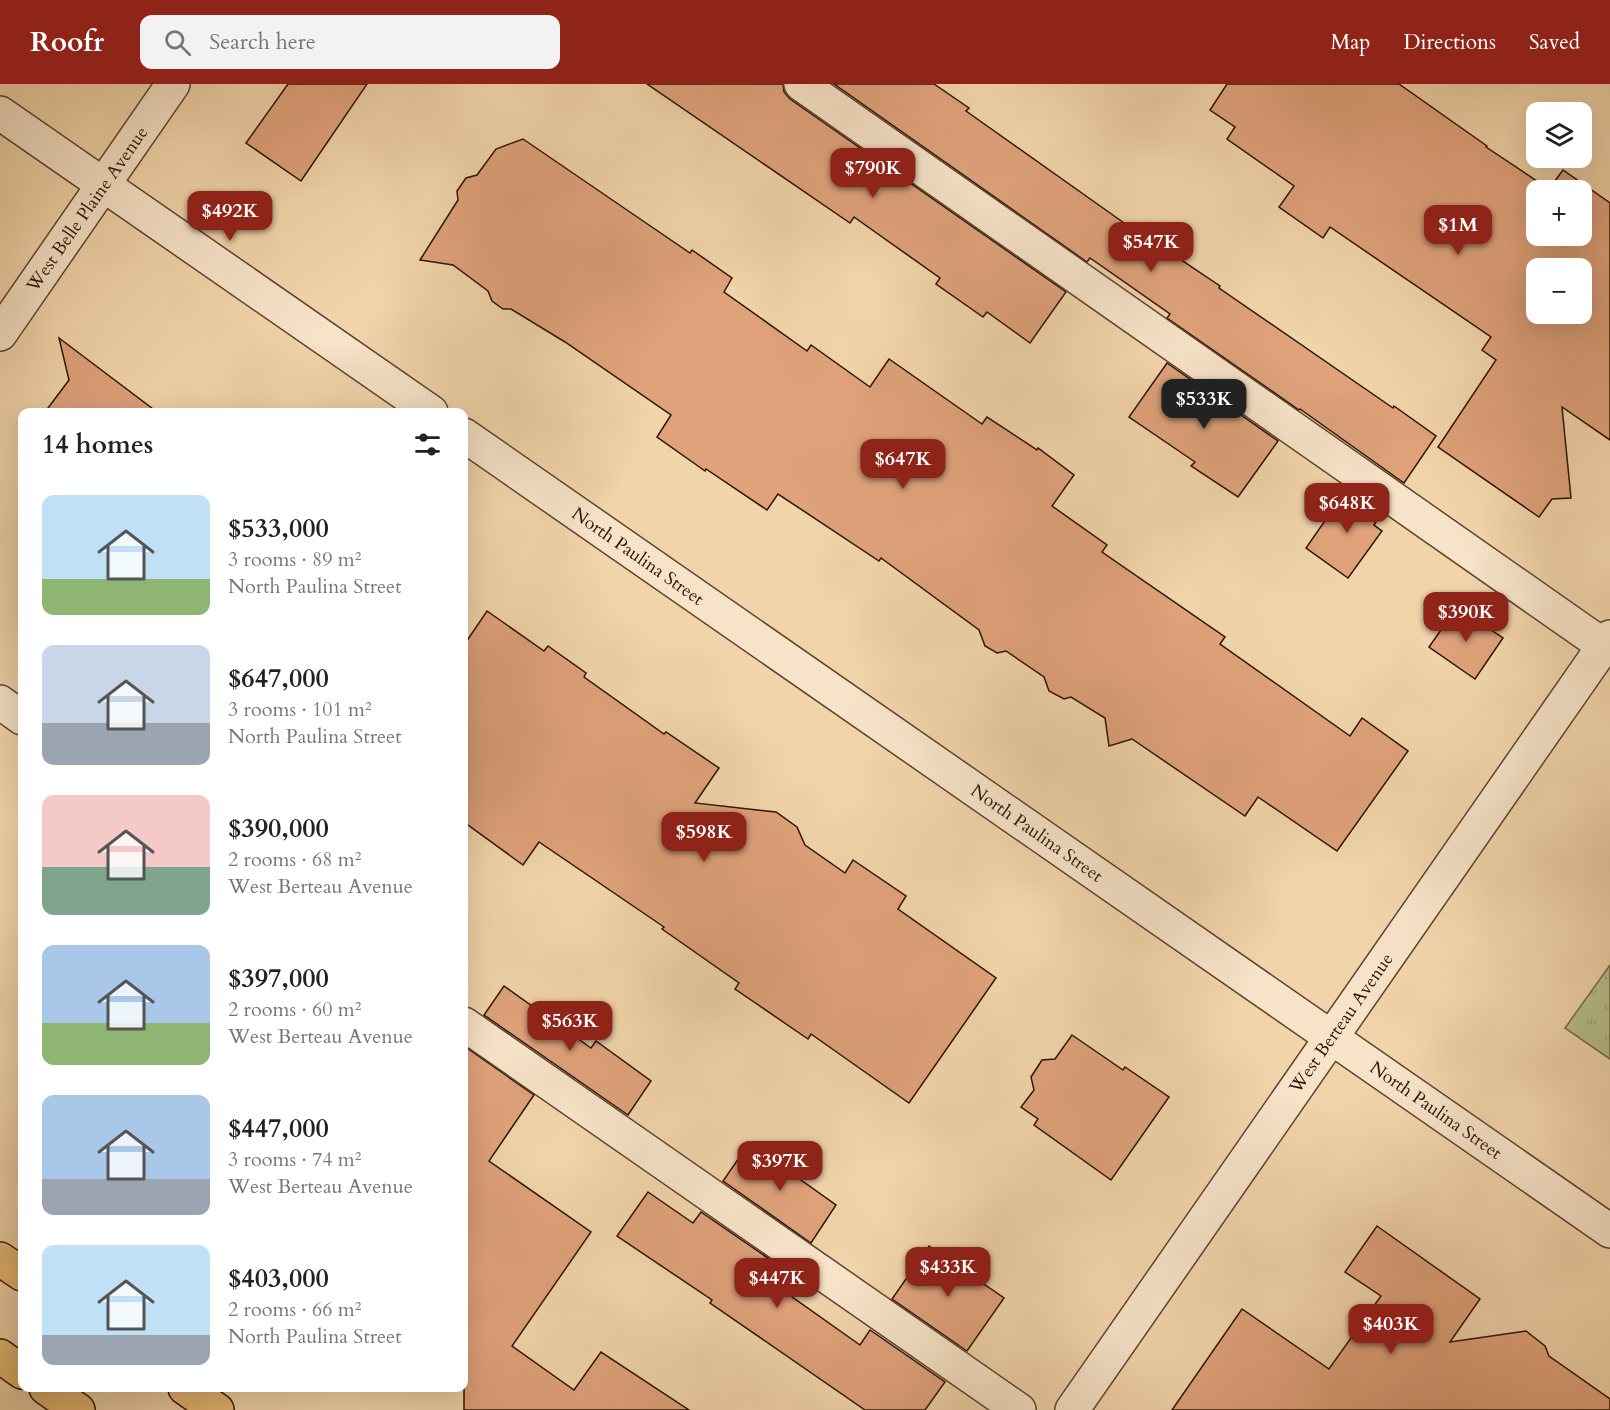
<!DOCTYPE html>
<html lang="en">
<head>
<meta charset="utf-8">
<style>
	body { margin:0; font-family:Cardo,serif; background:#f2f2f2; color:#222; height:100vh; display:flex; flex-direction:column; font-size:22px; white-space:nowrap }
	* { box-sizing:border-box; margin:0 }
	p { font-size:20px; color:#767676 }
	.icon { flex:none; width:33px; height:33px; fill:none; stroke:currentColor; stroke-width:2; stroke-linecap:round; stroke-linejoin:round }
	.map { position:relative; flex:1; overflow:hidden }
	.side { position:absolute; left:18px; top:324px; width:450px; height:984px; display:flex; flex-direction:column; background:#fff; border-radius:12px; box-shadow:0 6px 24px #0002 }
	.side>* { flex:none }
	.fabs { position:absolute; left:1526px; top:18px; display:grid; gap:12px }
	.fabs a { display:grid; place-items:center; width:66px; height:66px; border-radius:12px; background:#fff; box-shadow:0 6px 24px #0002; font-size:30px }
	.price { position:absolute; translate:-50% -51px; padding:0 14px; border-radius:12px; background:#8f2418; color:#fff; font-size:20px; line-height:39px; filter:drop-shadow(0 2px 3px #0008) }
	.price::after { content:''; position:absolute; left:50%; top:36px; width:18px; height:14px; margin-left:-9px; background:inherit; clip-path:polygon(0 0,100% 0,50% 100%) }
	.price.selected { background:#222; color:#fff }
	ul { padding:0; list-style:none }
	li { display:flex; align-items:center; gap:18px; height:150px; padding:0 24px }
	li span { display:grid; place-items:center; flex:none; width:168px; height:120px; border-radius:12px; color:#555 }
	li>.icon { margin-inline-start:auto }
	span .icon { width:72px; height:72px; fill:#fffc; stroke-width:1 }
	li b { font-size:26px }
	h2 { display:flex; justify-content:space-between; align-items:center; height:72px; padding:0 24px; font-size:26px }
	header { display:flex; align-items:center; gap:36px; box-sizing:border-box; height:84px; padding:0 30px; background:#8f2418; color:#fff }
	header strong { font-size:28px }
	nav { display:flex; gap:33px; margin-inline-start:auto; font-size:21px }
	.search { width:420px; height:54px; background:#f2f2f2; display:flex; align-items:center; gap:15px; box-sizing:border-box; padding:0 21px; border-radius:12px; color:#767676; font-size:22px }
	.map>svg:first-child { display:block }
</style>
</head>
<body>
<header>
<strong>Roofr</strong>
<div class="search"><svg class="icon" aria-label="search" viewBox="0 0 24 24"><circle cx="10" cy="10" r="6"/><path d="M15 15l6 6"/></svg>Search here</div>
<nav><a>Map</a><a>Directions</a><a>Saved</a></nav>
</header>
<div class="map">
<svg width="1610" height="1326" viewBox="0 0 1610 1326">
	<defs>
		<pattern id="park-tufts" width="24" height="20" patternUnits="userSpaceOnUse" patternTransform="scale(1.5)"><rect width="24" height="20" fill="#b6be8c"/><path d="M3 7l-1-3M5 7V3M7 7l1-3M15 17l-1-3M17 17v-4M19 17l1-3" fill="none" stroke="#9da277"/></pattern>
	</defs>
	<rect width="100%" height="100%" fill="#f2d4aa"/>
	<filter id="stains"><feTurbulence type="fractalNoise" baseFrequency=".00333" numOctaves="4"/><feColorMatrix values="0 0 0 0 .2 0 0 0 0 .09 0 0 0 0 .02 0 0 0 .5 -.17"/></filter>
	<radialGradient id="worn" r=".72"><stop offset=".6" stop-color="#630" stop-opacity="0"/><stop offset="1" stop-color="#630" stop-opacity=".3"/></radialGradient>
	<!-- park -->
	<path fill="url(#park-tufts)" stroke="#706848" stroke-width="1.5" d="M 1610,881 L 1610,975 L 1565,944 Z"/>
	<!-- building -->
	<g fill="#dfa27b" stroke="#2b1305" stroke-width="1.5" fill-rule="evenodd">
		<path d="M 288,0 L 367,0 L 301,97 L 246,59 Z"/>
		<path d="M 647,0 L 783,0 L 784,8 L 790,15 L 1066,208 L 1030,259 L 987,228 L 983,233 L 936,200 L 940,194 L 854,133 L 850,139 Z"/>
		<path d="M 834,0 L 934,0 L 969,24 L 966,27 L 1158,163 L 1159,161 L 1220,202 L 1219,204 L 1393,324 L 1394,322 L 1436,352 L 1404,399 L 1300,325 L 1299,326 L 1167,234 L 1170,230 L 1090,174 L 1087,178 Z"/>
		<path d="M 1227,0 L 1399,0 L 1487,62 L 1486,63 L 1549,105 L 1563,86 L 1610,119 L 1610,356 L 1562,323 L 1571,414 L 1552,415 L 1539,433 L 1438,363 L 1496,276 L 1482,266 L 1491,253 L 1330,143 L 1323,154 L 1279,123 L 1294,102 L 1227,55 L 1235,43 L 1210,26 ZM 1536,106 L 1581,106 L 1581,152 L 1536,152 ZM 1536,184 L 1581,184 L 1581,230 L 1536,230 Z"/>
		<path d="M 523,55 L 690,169 L 692,166 L 732,194 L 724,208 L 807,267 L 811,261 L 870,303 L 889,275 L 982,340 L 987,333 L 1037,366 L 1038,364 L 1074,391 L 1052,422 L 1107,461 L 1102,468 L 1225,553 L 1220,560 L 1350,652 L 1362,634 L 1408,667 L 1337,767 L 1258,713 L 1245,732 L 1132,655 L 1109,662 L 1105,634 L 1071,613 L 1064,615 L 1049,607 L 1044,593 L 1006,567 L 997,569 L 985,562 L 979,546 L 881,474 L 879,477 L 778,410 L 767,426 L 706,385 L 705,387 L 657,353 L 671,331 L 565,258 L 511,225 L 503,225 L 492,217 L 488,207 L 453,181 L 420,176 L 458,116 L 457,107 L 466,94 L 477,91 L 496,65 Z"/>
		<path d="M 59,254 L 157,328 L 45,328 L 69,296 Z"/>
		<path d="M 1167,279 L 1278,357 L 1238,413 L 1191,382 L 1195,378 L 1129,333 Z"/>
		<path d="M 1347,405 L 1382,429 L 1374,441 L 1382,447 L 1348,494 L 1306,464 Z"/>
		<path d="M 1457,523 L 1503,554 L 1475,595 L 1429,563 Z"/>
		<path d="M 487,527 L 544,567 L 548,562 L 586,589 L 584,593 L 664,650 L 666,648 L 719,684 L 695,719 L 776,728 L 797,743 L 805,761 L 845,789 L 853,776 L 906,812 L 898,825 L 996,894 L 909,1019 L 811,950 L 808,955 L 735,905 L 739,899 L 662,845 L 664,843 L 539,758 L 523,781 L 464,738 L 464,561 Z"/>
		<path d="M 504,902 L 591,964 L 596,957 L 651,997 L 628,1031 L 484,931 Z"/>
		<path d="M 1072,951 L 1123,986 L 1125,983 L 1169,1013 L 1111,1096 L 1034,1041 L 1038,1035 L 1021,1023 L 1034,1006 L 1031,993 L 1042,976 L 1055,975 Z"/>
		<path d="M 464,962 L 534,1011 L 489,1077 L 591,1148 L 512,1262 L 574,1306 L 601,1268 L 689,1326 L 464,1326 Z"/>
		<path d="M 750,1058 L 788,1084 L 787,1086 L 836,1121 L 811,1159 L 723,1097 Z"/>
		<path d="M 648,1108 L 693,1139 L 701,1128 L 791,1190 L 781,1205 L 860,1261 L 870,1246 L 945,1298 L 925,1326 L 865,1326 L 710,1219 L 712,1216 L 617,1152 Z"/>
		<path d="M 1377,1142 L 1480,1215 L 1450,1258 L 1526,1247 L 1545,1262 L 1549,1272 L 1610,1315 L 1610,1326 L 1172,1326 L 1242,1225 L 1329,1285 L 1381,1212 L 1345,1188 Z"/>
		<path d="M 929,1162 L 1004,1214 L 967,1267 L 892,1215 Z"/>
	</g>
	<g fill="none" stroke-linecap="round" stroke-linejoin="round">
		<defs>
			<g id="minor">
				<path d="M 801,0 L 1604,562"/>
				<path d="M 0,29 L 431,328"/>
				<path d="M 0,250 L 173,0"/>
				<path d="M 464,351 L 1610,1147"/>
				<path d="M 0,618 L 22,634"/>
				<path d="M 464,940 L 1019,1326"/>
				<path d="M 1072,1326 L 1610,553"/>
			</g>
			<g id="major">
				<path d="M 0,1175 L 22,1190"/>
				<path d="M 0,1272 L 22,1288"/>
				<path d="M 46,1304 L 78,1326"/>
				<path d="M 185,1304 L 217,1326"/>
			</g>
		</defs>
		<!-- minor casing -->
		<use href="#minor" stroke="#5d432e" stroke-width="36"/>
		<!-- major casing -->
		<use href="#major" stroke="#2b1305" stroke-width="36"/>
		<!-- minor -->
		<use href="#minor" stroke="#f7e3c8" stroke-width="33"/>
		<!-- major -->
		<use href="#major" stroke="#e9ba75" stroke-width="33"/>
	</g>
	<g text-anchor="middle" stroke-width="6" stroke-linejoin="round" paint-order="stroke">
		<!-- street labels -->
		<g font-size="18" fill="#2b1305" stroke="#f7e3c8">
			<text transform="translate(87 125) rotate(-55)" y="6">West Belle Plaine Avenue</text>
			<text transform="translate(638 472) rotate(35)" y="6">North Paulina Street</text>
			<text transform="translate(1037 749) rotate(35)" y="6">North Paulina Street</text>
			<text transform="translate(1341 939) rotate(-55)" y="6">West Berteau Avenue</text>
			<text transform="translate(1436 1026) rotate(35)" y="6">North Paulina Street</text>
		</g>
	</g>
	<rect width="100%" height="100%" filter="url(#stains)"/>
	<rect width="100%" height="100%" fill="url(#worn)"/>
</svg>
<div class="fabs">
<a><svg class="icon" aria-label="layers" viewBox="0 0 24 24"><path d="M12 4l9 5-9 5-9-5zM3 14l9 5 9-5"/></svg></a>
<a>+</a>
<a>−</a>
</div>
<b class="price" style="left:873px;top:115px">$790K</b>
<b class="price" style="left:230px;top:158px">$492K</b>
<b class="price" style="left:1458px;top:172px">$1M</b>
<b class="price" style="left:1151px;top:189px">$547K</b>
<b class="price selected" style="left:1204px;top:346px">$533K</b>
<b class="price" style="left:903px;top:406px">$647K</b>
<b class="price" style="left:1347px;top:450px">$648K</b>
<b class="price" style="left:1466px;top:559px">$390K</b>
<b class="price" style="left:704px;top:779px">$598K</b>
<b class="price" style="left:570px;top:968px">$563K</b>
<b class="price" style="left:780px;top:1108px">$397K</b>
<b class="price" style="left:948px;top:1214px">$433K</b>
<b class="price" style="left:777px;top:1225px">$447K</b>
<b class="price" style="left:1391px;top:1271px">$403K</b>
<section class="side">
<h2>14 homes<svg class="icon" aria-label="filters" viewBox="0 0 24 24"><path d="M4 7h16M4 17h16"/><circle cx="9" cy="7" r="2"/><circle cx="15" cy="17" r="2"/></svg></h2>
<ul>
<li><span style="background:linear-gradient(#bfe0f5 70%,#8fb573 0)"><svg class="icon" aria-label="home" viewBox="0 0 24 24"><path d="M3 11l9-7 9 7M6 9v11h12V9"/></svg></span><div><b>$533,000</b><p>3 rooms · 89 m²</p><p>North Paulina Street</p></div></li>
<li><span style="background:linear-gradient(#c9d6e8 65%,#9aa5b1 0)"><svg class="icon" aria-label="home" viewBox="0 0 24 24"><path d="M3 11l9-7 9 7M6 9v11h12V9"/></svg></span><div><b>$647,000</b><p>3 rooms · 101 m²</p><p>North Paulina Street</p></div></li>
<li><span style="background:linear-gradient(#f6c9c9 60%,#7fa58c 0)"><svg class="icon" aria-label="home" viewBox="0 0 24 24"><path d="M3 11l9-7 9 7M6 9v11h12V9"/></svg></span><div><b>$390,000</b><p>2 rooms · 68 m²</p><p>West Berteau Avenue</p></div></li>
<li><span style="background:linear-gradient(#a9c7e8 65%,#8fb573 0)"><svg class="icon" aria-label="home" viewBox="0 0 24 24"><path d="M3 11l9-7 9 7M6 9v11h12V9"/></svg></span><div><b>$397,000</b><p>2 rooms · 60 m²</p><p>West Berteau Avenue</p></div></li>
<li><span style="background:linear-gradient(#a9c7e8 70%,#9aa5b1 0)"><svg class="icon" aria-label="home" viewBox="0 0 24 24"><path d="M3 11l9-7 9 7M6 9v11h12V9"/></svg></span><div><b>$447,000</b><p>3 rooms · 74 m²</p><p>West Berteau Avenue</p></div></li>
<li><span style="background:linear-gradient(#bfe0f5 75%,#9aa5b1 0)"><svg class="icon" aria-label="home" viewBox="0 0 24 24"><path d="M3 11l9-7 9 7M6 9v11h12V9"/></svg></span><div><b>$403,000</b><p>2 rooms · 66 m²</p><p>North Paulina Street</p></div></li>
</ul>
</section>
</div>
</body>
</html>
